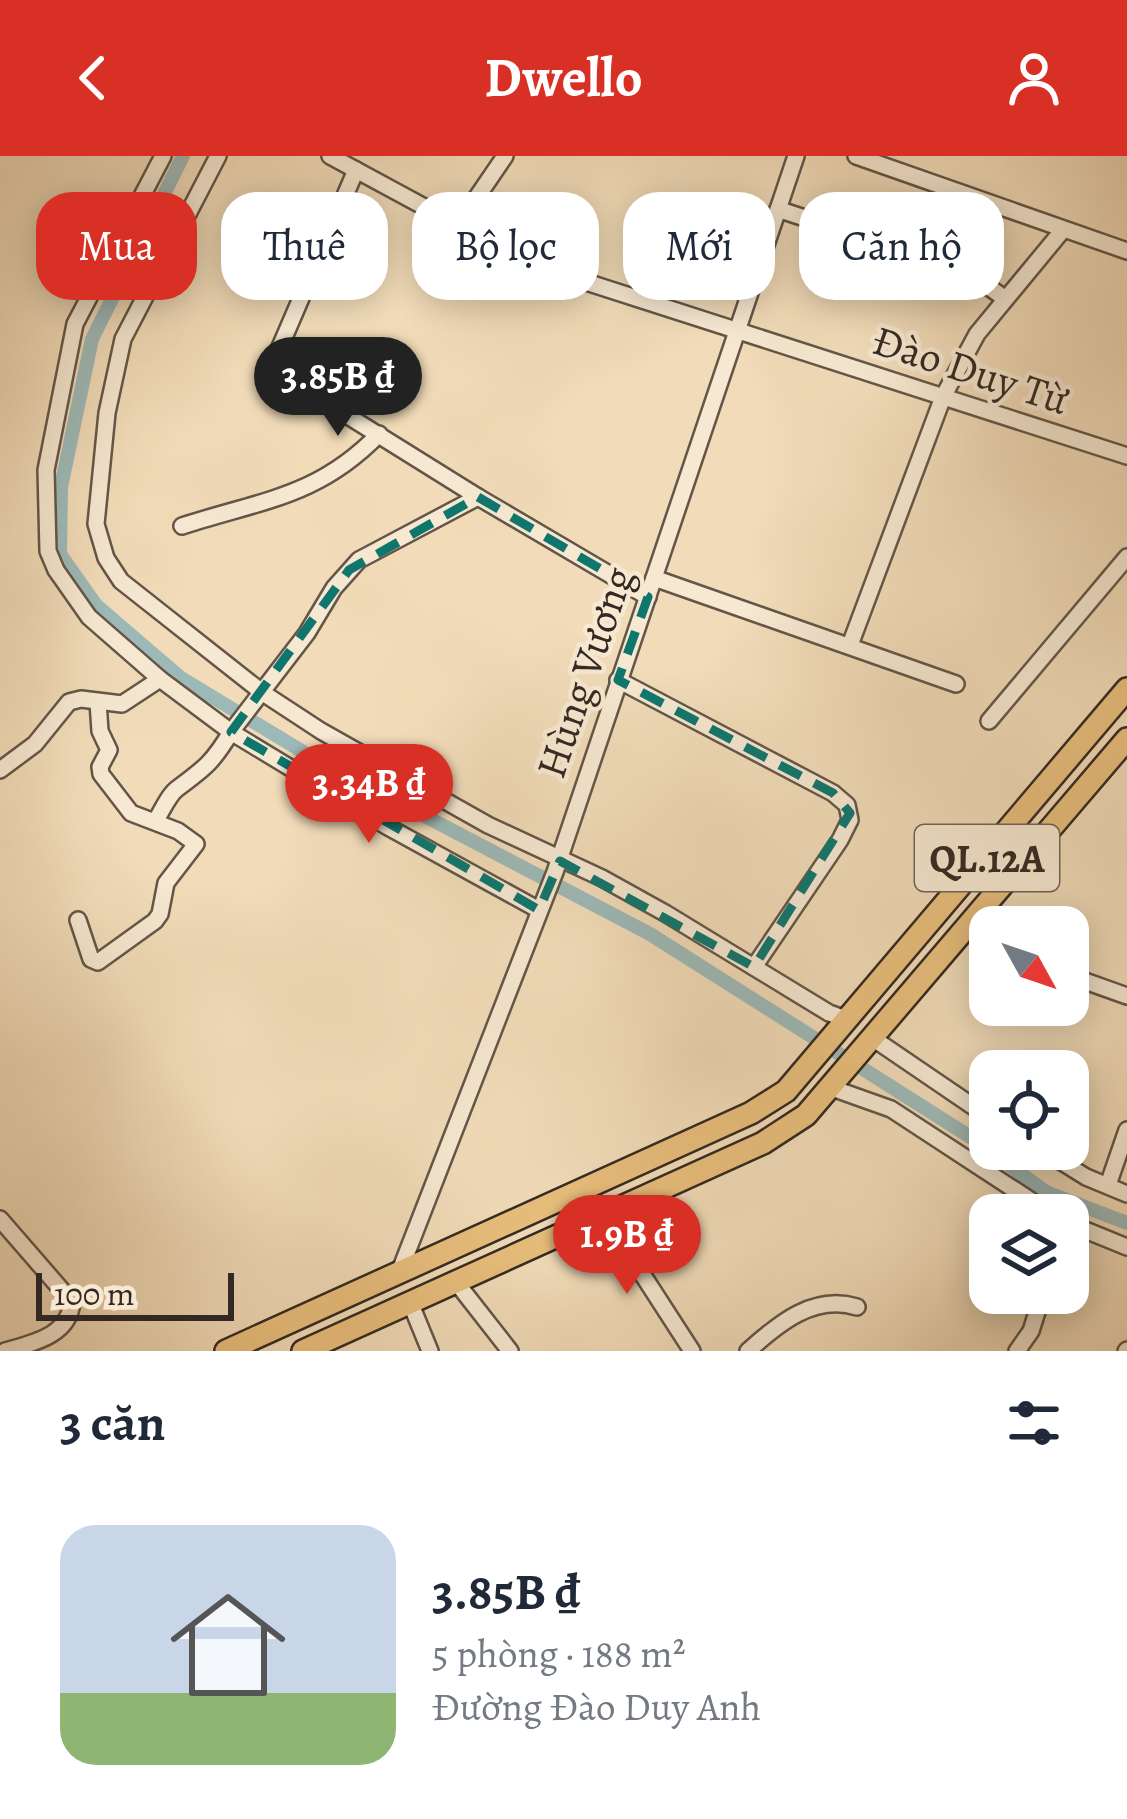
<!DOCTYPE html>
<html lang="vi">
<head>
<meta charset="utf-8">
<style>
	body { margin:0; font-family:Alegreya,serif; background:#f6f6f7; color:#1f2937; height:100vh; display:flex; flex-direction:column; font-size:45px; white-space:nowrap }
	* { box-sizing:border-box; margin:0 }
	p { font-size:39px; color:#747a83 }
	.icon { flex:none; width:66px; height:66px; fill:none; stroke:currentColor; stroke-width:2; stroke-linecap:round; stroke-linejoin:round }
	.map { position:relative; height:1195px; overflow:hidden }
	.side { display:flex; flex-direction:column; background:#fff; flex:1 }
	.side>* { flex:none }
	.hud { position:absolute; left:36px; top:36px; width:1056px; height:108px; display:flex; gap:24px }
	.needle { width:78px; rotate:130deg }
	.controls { position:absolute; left:969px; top:750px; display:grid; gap:24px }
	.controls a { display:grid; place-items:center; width:120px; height:120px; border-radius:24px; background:#fff; box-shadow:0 6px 30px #0003; font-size:60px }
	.scale { position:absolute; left:36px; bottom:30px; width:198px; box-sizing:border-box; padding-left:12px; border:6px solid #342922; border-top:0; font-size:33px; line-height:42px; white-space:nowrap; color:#342922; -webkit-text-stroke:9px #f6e8d1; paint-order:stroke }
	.price { position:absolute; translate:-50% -102px; padding:0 27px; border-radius:42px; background:#d93025; color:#fff; font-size:39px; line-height:78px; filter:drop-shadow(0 3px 6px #0008) }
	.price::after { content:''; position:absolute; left:50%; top:72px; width:36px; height:27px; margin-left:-18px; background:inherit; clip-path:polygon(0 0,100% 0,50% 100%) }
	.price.active { background:#222; color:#fff }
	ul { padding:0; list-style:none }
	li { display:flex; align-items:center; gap:36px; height:300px; padding:0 60px }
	li span { display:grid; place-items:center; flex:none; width:336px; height:240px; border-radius:36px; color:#555 }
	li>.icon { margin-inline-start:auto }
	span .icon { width:144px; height:144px; fill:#fffc; stroke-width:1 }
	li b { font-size:51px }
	h2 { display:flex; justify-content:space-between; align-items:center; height:144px; padding:0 60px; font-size:51px }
	.tag { padding:0 42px; border-radius:36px; background:#fff; box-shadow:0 6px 30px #0003; font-size:42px; line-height:108px }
	.tag.active { background:#d93025; color:#fff }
	header { display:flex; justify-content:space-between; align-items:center; height:156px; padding:0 60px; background:#d93025; color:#fff; font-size:54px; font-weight:700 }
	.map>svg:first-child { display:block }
</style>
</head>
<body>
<header><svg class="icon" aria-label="back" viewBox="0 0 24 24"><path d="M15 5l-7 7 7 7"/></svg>Dwello<svg class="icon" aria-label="person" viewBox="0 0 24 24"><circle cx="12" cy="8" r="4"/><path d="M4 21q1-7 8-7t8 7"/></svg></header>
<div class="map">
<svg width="1127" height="1195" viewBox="0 0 1127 1195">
	<rect width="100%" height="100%" fill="#f1dbb8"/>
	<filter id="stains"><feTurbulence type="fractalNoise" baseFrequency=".00167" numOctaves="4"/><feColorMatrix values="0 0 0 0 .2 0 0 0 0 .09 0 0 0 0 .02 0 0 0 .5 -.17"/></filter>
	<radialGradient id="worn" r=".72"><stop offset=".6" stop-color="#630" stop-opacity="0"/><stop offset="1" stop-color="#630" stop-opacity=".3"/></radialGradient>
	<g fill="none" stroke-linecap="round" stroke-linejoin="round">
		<!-- canal -->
		<path stroke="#9db9b7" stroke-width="14" d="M 183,0 L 92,183 L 61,331 L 60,398 L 96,449 L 181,522 L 310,600 L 650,778 L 972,982 L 1046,1036 L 1127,1067"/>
		<defs>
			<g id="minor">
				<path d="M 163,0 L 75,168 L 46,314 L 48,395 L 56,414 L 89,461 L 160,523 L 231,576 L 307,477 L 334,432 L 359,404 L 478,341"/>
				<path d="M 218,0 L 123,183 L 107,257 L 96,368 L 106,402 L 121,425 L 263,537 L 321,575 L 488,669 L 602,722 L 665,757 L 829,857 L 849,864"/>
				<path d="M 330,0 L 493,88 L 555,116 L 1127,300"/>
				<path d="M 856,0 L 1127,95"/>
				<path d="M 356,14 L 271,212 L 478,341 L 648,441"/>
				<path d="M 778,53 C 849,79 946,95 1005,143"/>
				<path d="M 458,69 L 505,0"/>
				<path d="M 182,370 C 262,344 318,341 379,278"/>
				<path d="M 654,422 L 956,528"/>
				<path d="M 850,489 L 943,241 L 977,178 L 1062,75"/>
				<path d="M 618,524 L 833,637 L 847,649 L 850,664 L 840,684 L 754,811"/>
				<path d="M 989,565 L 1127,401"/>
				<path d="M 0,614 L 35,588 L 69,546 L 81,543 L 122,548 L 160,523"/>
				<path d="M 156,664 C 162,655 169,638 178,632 C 205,612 213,606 231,576 L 388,671 L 539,754"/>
				<path d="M 78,764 L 91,803 L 98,806 L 155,765 L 160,758 L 166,727 L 196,688 L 178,675 L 131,657 L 101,618 L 100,611 L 109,594 L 100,575 L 98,546"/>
				<path d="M 1068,819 L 1127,840"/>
				<path d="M 874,883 L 990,962"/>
				<path d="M 832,932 L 891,953 L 1053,1059"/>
				<path d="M 1041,993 L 1086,1021 L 1127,1038"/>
				<path d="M 1108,1029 L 1127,974"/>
				<path d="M 604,1059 L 692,1195"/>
				<path d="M 0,1063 L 72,1146 C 69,1180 33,1187 5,1195"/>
				<path d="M 1068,1067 L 1127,1091"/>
				<path d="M 399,1117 L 555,716 L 796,0"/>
				<path d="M 456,1126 L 510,1195"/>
				<path d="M 410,1146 L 430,1195"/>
				<path d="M 748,1195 C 779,1167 814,1138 857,1151"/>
				<path d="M 1017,1195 L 1031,1175 L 1043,1137"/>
				<path d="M 1126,1195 L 1127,1194"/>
			</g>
			<g id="highway">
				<path d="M 226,1195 L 751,957 L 786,935 L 1127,533"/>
				<path d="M 303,1195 L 763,987 L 806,959 L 1127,583"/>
			</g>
		</defs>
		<!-- minor casing -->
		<use href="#minor" stroke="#635648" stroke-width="20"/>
		<!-- highway casing -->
		<use href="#highway" stroke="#342922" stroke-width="26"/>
		<!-- minor -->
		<use href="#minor" stroke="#f6e8d1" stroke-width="15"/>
		<!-- highway -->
		<use href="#highway" stroke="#e8be7c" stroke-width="21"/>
	</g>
	<!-- marked area -->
	<path fill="none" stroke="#0f766e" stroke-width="9" stroke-dasharray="24 15" stroke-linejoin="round" d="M 478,341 L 648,441 L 618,524 L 833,637 L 850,657 L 754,811 L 560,705 L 539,754 L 231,576 L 349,414 Z"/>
	<g text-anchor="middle" stroke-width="9" stroke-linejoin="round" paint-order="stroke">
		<!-- shield labels -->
		<rect fill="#f6e8d1" stroke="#6e6256" stroke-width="3" x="915" y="669" width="144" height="66" rx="9"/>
		<g font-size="39" font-weight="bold" fill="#342922">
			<text x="987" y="716">QL.12A</text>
		</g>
		<!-- street labels -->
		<g font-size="42" fill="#342922" stroke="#f6e8d1">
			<text transform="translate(971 213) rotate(18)" y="15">Đào Duy Từ</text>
			<text transform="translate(584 516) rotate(-71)" y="15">Hùng Vương</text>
		</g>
	</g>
	<rect width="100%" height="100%" filter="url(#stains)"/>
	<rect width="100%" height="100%" fill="url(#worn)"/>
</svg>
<div class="controls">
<a><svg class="needle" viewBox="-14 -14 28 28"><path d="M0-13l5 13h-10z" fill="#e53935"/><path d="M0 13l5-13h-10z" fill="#747a83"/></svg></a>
<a><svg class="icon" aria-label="locate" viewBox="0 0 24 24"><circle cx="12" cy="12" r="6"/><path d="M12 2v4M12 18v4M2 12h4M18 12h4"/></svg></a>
<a><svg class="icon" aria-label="layers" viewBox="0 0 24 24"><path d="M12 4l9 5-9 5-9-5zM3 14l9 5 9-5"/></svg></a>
</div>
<div class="scale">100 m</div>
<b class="price active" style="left:338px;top:283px">3.85B ₫</b>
<b class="price" style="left:369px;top:690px">3.34B ₫</b>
<b class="price" style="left:627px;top:1141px">1.9B ₫</b>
<div class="hud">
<a class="tag active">Mua</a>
<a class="tag">Thuê</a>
<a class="tag">Bộ lọc</a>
<a class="tag">Mới</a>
<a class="tag">Căn hộ</a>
</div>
</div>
<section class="side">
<h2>3 căn<svg class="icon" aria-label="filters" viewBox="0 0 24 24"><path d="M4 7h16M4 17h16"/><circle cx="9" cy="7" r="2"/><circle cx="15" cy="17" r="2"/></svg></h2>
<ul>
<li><span style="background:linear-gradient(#c9d6e8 70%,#8fb573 0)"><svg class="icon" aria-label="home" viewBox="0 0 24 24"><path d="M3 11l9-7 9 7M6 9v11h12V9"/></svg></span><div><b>3.85B ₫</b><p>5 phòng · 188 m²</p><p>Đường Đào Duy Anh</p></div></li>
</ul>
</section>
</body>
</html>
